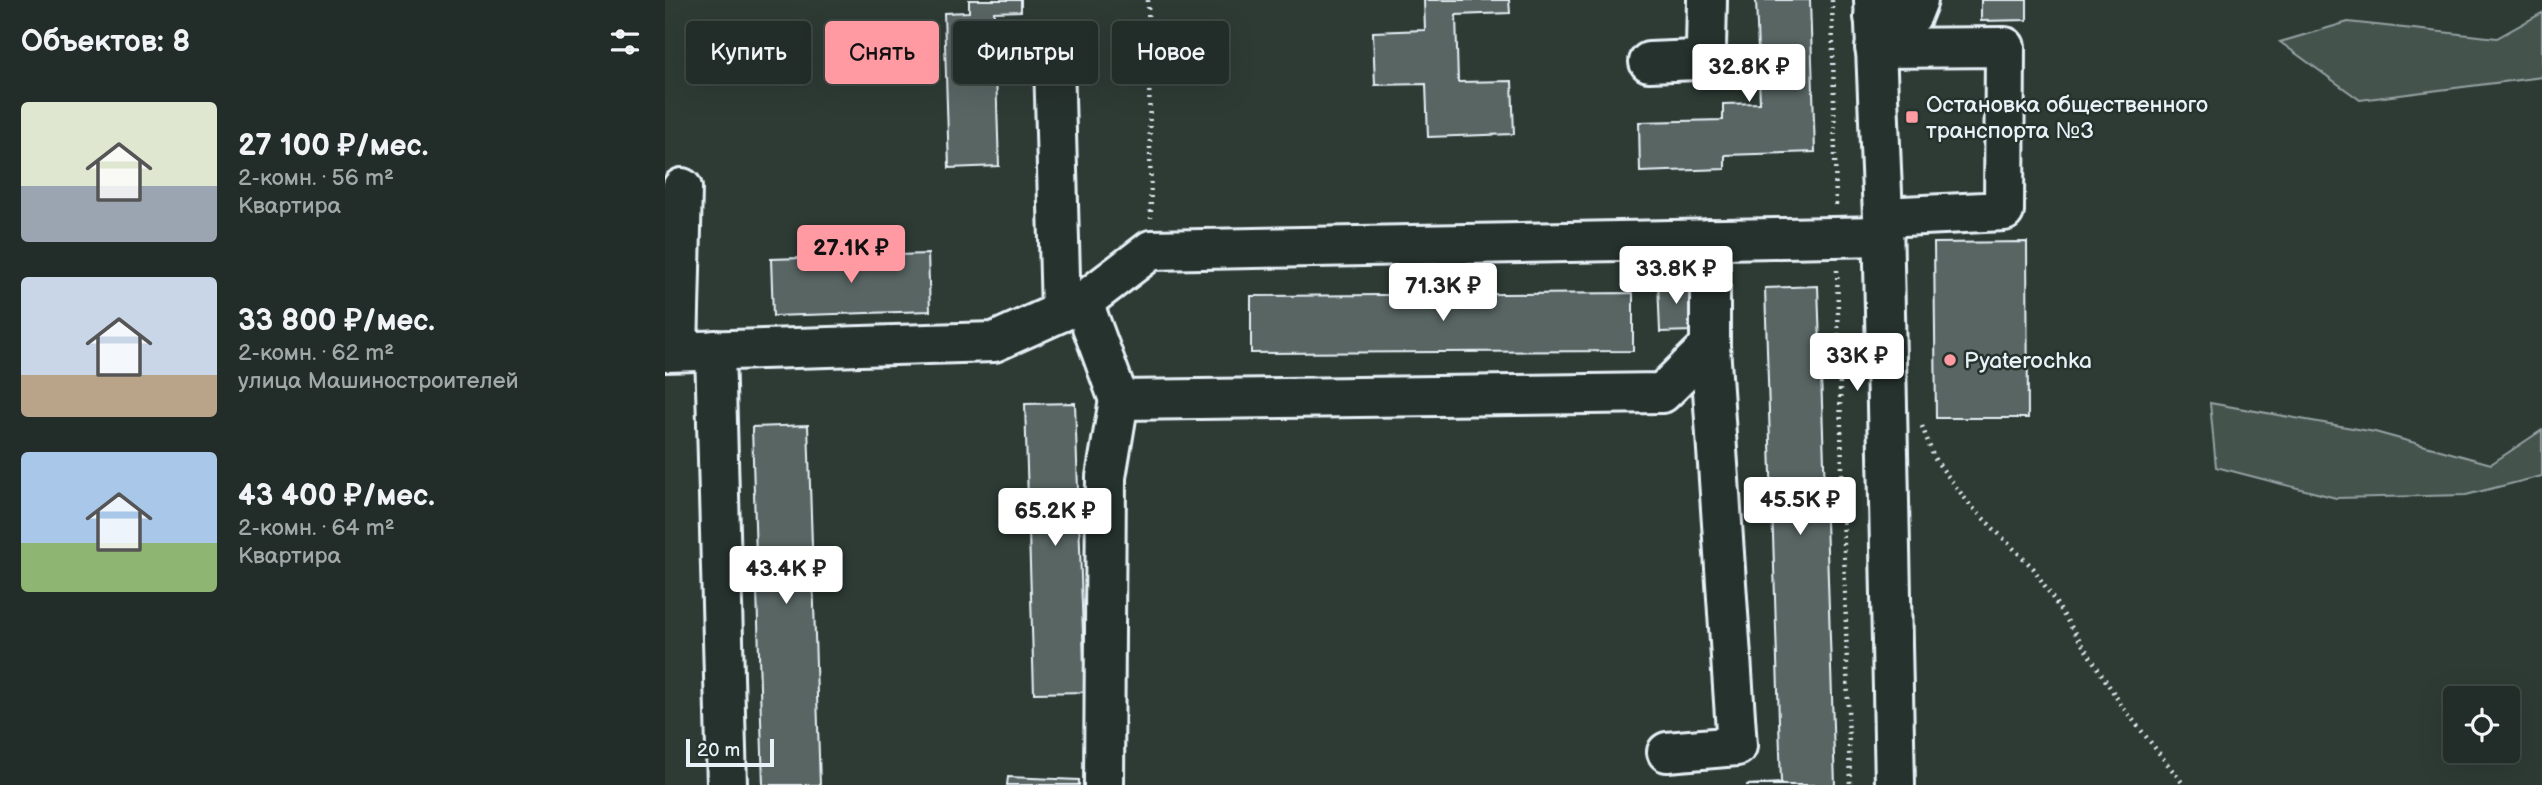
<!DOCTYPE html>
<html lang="ru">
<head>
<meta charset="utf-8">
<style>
	body { margin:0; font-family:"Balsamiq Sans",sans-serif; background:#2e3834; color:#f1f3f6; height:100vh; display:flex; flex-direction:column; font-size:26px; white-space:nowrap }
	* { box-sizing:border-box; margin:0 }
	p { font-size:23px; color:#a2a7a8 }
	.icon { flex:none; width:38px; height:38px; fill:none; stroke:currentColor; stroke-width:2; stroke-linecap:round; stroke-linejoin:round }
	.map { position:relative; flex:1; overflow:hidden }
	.details { display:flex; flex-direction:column; background:#222c28; width:665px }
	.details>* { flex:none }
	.banner { position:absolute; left:21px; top:21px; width:665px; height:63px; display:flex; gap:14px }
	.fabs { position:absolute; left:1778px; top:686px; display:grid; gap:14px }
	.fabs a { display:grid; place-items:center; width:77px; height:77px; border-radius:7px; background:#222c28; box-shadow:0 7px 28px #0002,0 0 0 2px #3f4845; font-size:35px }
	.scale { position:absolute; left:21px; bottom:18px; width:88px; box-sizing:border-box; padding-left:7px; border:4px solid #e8f1f8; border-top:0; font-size:19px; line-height:24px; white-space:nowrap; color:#e8f1f8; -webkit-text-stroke:5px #26332d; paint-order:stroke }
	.price { position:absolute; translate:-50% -60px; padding:0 16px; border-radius:7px; background:#fff; color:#222; font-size:23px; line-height:46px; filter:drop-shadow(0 2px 4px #0008) }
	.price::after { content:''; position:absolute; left:50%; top:42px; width:21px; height:16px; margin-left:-10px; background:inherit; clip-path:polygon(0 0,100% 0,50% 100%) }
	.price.selected { background:#ff9aa2; color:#111 }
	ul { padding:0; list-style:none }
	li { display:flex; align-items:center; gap:21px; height:175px; padding:0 21px }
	li span { display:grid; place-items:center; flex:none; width:196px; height:140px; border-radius:7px; color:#555 }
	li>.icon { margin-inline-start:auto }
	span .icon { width:84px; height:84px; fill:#fffc; stroke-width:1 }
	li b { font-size:30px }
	h2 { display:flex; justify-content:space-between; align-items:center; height:84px; padding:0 21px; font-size:30px }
	.pill { padding:0 24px; border-radius:7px; background:#222c28; box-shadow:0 7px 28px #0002,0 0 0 2px #3f4845; font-size:24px; line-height:63px }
	.pill.selected { background:#ff9aa2; color:#111 }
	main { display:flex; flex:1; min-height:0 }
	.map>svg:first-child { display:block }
</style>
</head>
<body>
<main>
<section class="details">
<h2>Объектов: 8<svg class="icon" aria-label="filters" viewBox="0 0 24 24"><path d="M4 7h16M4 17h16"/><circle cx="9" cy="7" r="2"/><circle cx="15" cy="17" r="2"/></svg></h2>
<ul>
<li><span style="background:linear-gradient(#dfe7d0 60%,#9aa5b1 0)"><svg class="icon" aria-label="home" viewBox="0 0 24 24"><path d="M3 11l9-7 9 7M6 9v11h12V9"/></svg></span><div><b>27 100 ₽/мес.</b><p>2-комн. · 56 m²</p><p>Квартира</p></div></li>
<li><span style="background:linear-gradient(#c9d6e8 70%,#b9a48a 0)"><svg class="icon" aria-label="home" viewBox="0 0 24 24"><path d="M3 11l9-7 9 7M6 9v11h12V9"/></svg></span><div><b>33 800 ₽/мес.</b><p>2-комн. · 62 m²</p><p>улица Машиностроителей</p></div></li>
<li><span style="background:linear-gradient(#a9c7e8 65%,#8fb573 0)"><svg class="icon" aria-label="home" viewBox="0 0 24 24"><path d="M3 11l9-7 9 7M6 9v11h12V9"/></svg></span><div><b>43 400 ₽/мес.</b><p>2-комн. · 64 m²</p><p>Квартира</p></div></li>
</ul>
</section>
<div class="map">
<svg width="1877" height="785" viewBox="0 0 1877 785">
	<rect width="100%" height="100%" fill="#2e3b35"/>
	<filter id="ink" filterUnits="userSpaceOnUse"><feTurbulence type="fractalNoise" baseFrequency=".0143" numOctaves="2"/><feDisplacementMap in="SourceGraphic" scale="14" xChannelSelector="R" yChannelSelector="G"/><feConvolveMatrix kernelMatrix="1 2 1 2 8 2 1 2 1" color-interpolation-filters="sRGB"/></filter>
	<g filter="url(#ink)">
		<!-- green -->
		<g fill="#45524e" stroke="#96a2a3" stroke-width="2">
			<path d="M 1877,13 L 1877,77 L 1695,100 L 1615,42 L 1683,22 L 1832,38 Z"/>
			<path d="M 1545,403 L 1710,432 L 1826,464 L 1877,430 L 1877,476 L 1801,495 L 1671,498 L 1551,467 Z"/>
		</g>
		<!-- building -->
		<g fill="#596563" stroke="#e8f1f8" stroke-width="2">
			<path d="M 304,0 L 356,0 L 356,11 L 329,12 L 334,166 L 284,168 L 279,13 L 304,12 Z"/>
			<path d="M 759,0 L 844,0 L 845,13 L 791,15 L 793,82 L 847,81 L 849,134 L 763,137 L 761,84 L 710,85 L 708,32 L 760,30 Z"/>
			<path d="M 1091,0 L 1145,0 L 1150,152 L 1060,155 L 1060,169 L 975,172 L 974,122 L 1058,120 L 1058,104 L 1095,103 Z"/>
			<path d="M 1316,0 L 1362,0 L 1362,20 L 1316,21 Z"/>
			<path d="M 1362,242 L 1363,418 L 1271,418 L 1269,243 Z"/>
			<path d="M 263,254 L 265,311 L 108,316 L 106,259 Z"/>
			<path d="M 1027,281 L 1028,331 L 995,332 L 993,282 Z"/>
			<path d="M 1153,286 L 1170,785 L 1081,785 L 1116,783 L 1100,288 Z"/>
			<path d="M 968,293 L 968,351 L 586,353 L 586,296 Z"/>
			<path d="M 410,403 L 420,692 L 369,693 L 360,404 Z"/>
			<path d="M 143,425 L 155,785 L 98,785 L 87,427 Z"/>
			<path d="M 343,777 L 414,780 L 414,785 L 342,785 Z"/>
		</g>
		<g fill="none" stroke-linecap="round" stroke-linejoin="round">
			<defs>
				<g id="minor">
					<path d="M 1209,0 L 1218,217 L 1230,785"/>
					<path d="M 1209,17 L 1247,15 L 1253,0"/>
					<path d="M 1210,48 L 1340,47 L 1339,211 L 1218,217"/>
					<path d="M 389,61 L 396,312"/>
					<path d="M 984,62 L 1032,60 L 1041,48 L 1042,0"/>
					<path d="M 418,302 L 454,400 L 997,393 L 1045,346 L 1045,239"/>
					<path d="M 50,350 L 62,785"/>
					<path d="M 13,351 L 17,188"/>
					<path d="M 0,352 L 329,342 L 418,302 L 486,250 L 1218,236"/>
					<path d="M 1002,752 L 1072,746 L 1045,346"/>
					<path d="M 439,785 L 441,477 L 454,400"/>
				</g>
			</defs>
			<!-- minor casing -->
			<use href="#minor" stroke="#e8f1f8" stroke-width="44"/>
			<!-- path -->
			<g stroke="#e8f1f8" stroke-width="4.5" stroke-dasharray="2 5" stroke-linecap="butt">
				<path d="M 483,0 L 486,218"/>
				<path d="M 1167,0 L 1171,206"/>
				<path d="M 1172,270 L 1185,785"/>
				<path d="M 1257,426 L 1269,458 L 1305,505 L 1369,569 L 1457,706 L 1519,785"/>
			</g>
			<!-- minor -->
			<use href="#minor" stroke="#26332d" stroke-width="38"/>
		</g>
	</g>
	<!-- markers -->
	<g fill="#ff9aa2" stroke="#26332d" stroke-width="2.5">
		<rect x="1240" y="110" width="14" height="14" rx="3.5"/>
		<circle cx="1285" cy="360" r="7"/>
	</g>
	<g text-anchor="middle" stroke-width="5" stroke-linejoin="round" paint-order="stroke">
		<!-- poi labels -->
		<g font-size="23" fill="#e8f1f8" stroke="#26332d" text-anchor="start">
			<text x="1261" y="112">Остановка общественного<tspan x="1261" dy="26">транспорта №3</tspan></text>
			<text x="1299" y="368">Pyaterochka</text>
		</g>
	</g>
</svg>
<div class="fabs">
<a><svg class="icon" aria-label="locate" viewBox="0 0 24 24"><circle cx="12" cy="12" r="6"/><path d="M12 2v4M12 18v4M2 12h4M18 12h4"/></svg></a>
</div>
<div class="scale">20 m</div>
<b class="price" style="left:1084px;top:104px">32.8K ₽</b>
<b class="price selected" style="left:186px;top:285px">27.1K ₽</b>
<b class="price" style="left:1011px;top:306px">33.8K ₽</b>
<b class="price" style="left:778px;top:323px">71.3K ₽</b>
<b class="price" style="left:1192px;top:393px">33K ₽</b>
<b class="price" style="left:1135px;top:537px">45.5K ₽</b>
<b class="price" style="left:390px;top:548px">65.2K ₽</b>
<b class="price" style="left:121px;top:606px">43.4K ₽</b>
<div class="banner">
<a class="pill">Купить</a>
<a class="pill selected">Снять</a>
<a class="pill">Фильтры</a>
<a class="pill">Новое</a>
</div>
</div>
</main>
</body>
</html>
